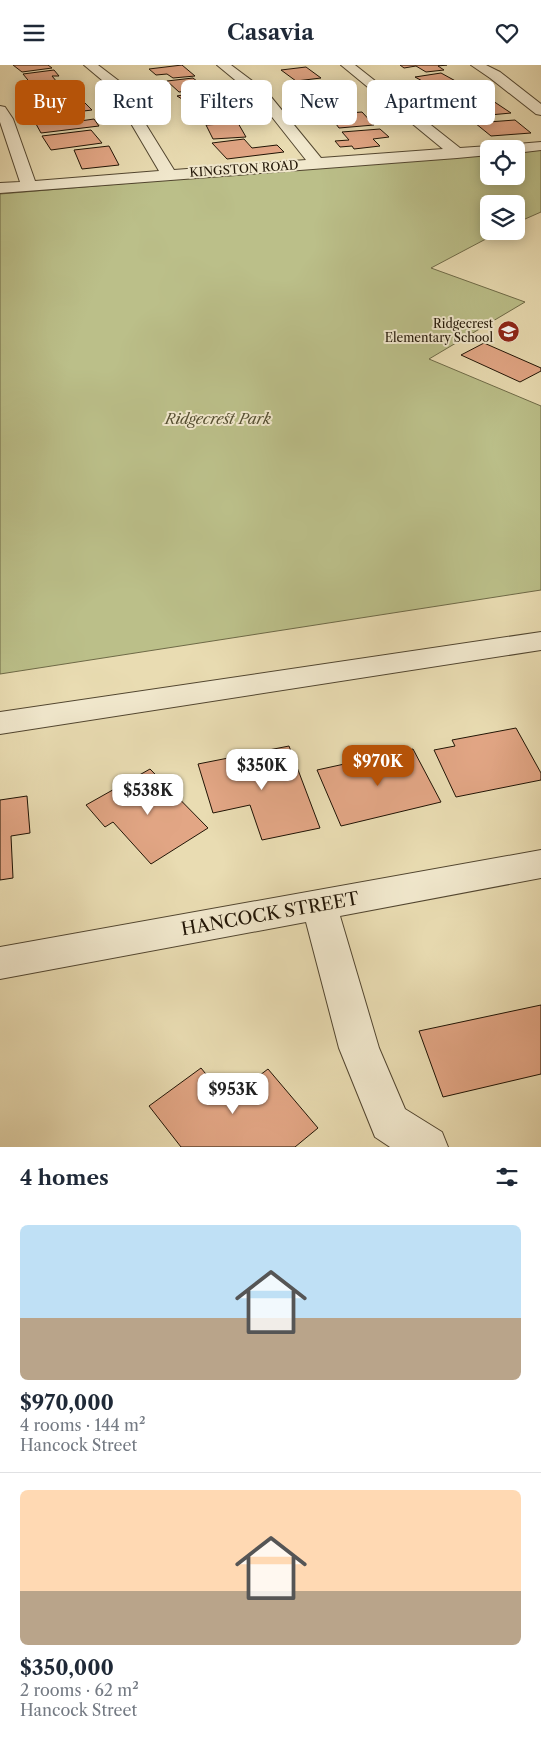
<!DOCTYPE html>
<html lang="en">
<head>
<meta charset="utf-8">
<style>
	body { margin:0; font-family:"Libre Caslon Text",serif; background:#f6f6f7; color:#1f2937; height:100vh; display:flex; flex-direction:column; font-size:19px; white-space:nowrap }
	* { box-sizing:border-box; margin:0 }
	p { font-size:16px; color:#747a83 }
	.icon { flex:none; width:28px; height:28px; fill:none; stroke:currentColor; stroke-width:2; stroke-linecap:round; stroke-linejoin:round }
	.map { position:relative; height:1082px; overflow:hidden }
	.side { display:flex; flex-direction:column; background:#fff; flex:1 }
	.side>* { flex:none }
	.banner { position:absolute; left:15px; top:15px; width:511px; height:45px; display:flex; gap:10px }
	.fabs { position:absolute; left:480px; top:75px; display:grid; gap:10px }
	.fabs a { display:grid; place-items:center; width:45px; height:45px; border-radius:8px; background:#fff; box-shadow:0 2px 12px #0003; font-size:25px }
	.price { position:absolute; translate:-50% -42px; padding:0 11px; border-radius:10px; background:#fff; color:#222; font-size:16px; line-height:32px; filter:drop-shadow(0 1px 2px #0008) }
	.price::after { content:''; position:absolute; left:50%; top:30px; width:15px; height:11px; margin-left:-8px; background:inherit; clip-path:polygon(0 0,100% 0,50% 100%) }
	.price.selected { background:#b45309; color:#fff }
	ul { padding:0; list-style:none }
	li { display:grid; align-content:center; gap:10px; height:265px; padding:0 20px }
	li+li { border-top:1px solid #e0e1e3 }
	li span { display:grid; place-items:center; height:155px; border-radius:8px; color:#555 }
	li>.icon { margin-inline-start:auto }
	span .icon { width:90px; height:90px; fill:#fffc; stroke-width:1 }
	li b { font-size:21px }
	h2 { display:flex; justify-content:space-between; align-items:center; height:60px; padding:0 20px; font-size:21px }
	.tag { padding:0 18px; border-radius:8px; background:#fff; box-shadow:0 2px 12px #0003; font-size:18px; line-height:45px }
	.tag.selected { background:#b45309; color:#fff }
	header { display:flex; justify-content:space-between; align-items:center; height:65px; padding:0 20px; background:#fff; font-size:22px; font-weight:700 }
	.map>svg:first-child { display:block }
</style>
</head>
<body>
<header><svg class="icon" aria-label="menu" viewBox="0 0 24 24"><path d="M4 6h16M4 12h16M4 18h16"/></svg>Casavia<svg class="icon" aria-label="heart" viewBox="0 0 24 24"><path d="M12 20l-8-8c-3-5 5-10 8-4 3-6 11-1 8 4z"/></svg></header>
<div class="map">
<svg width="541" height="1082" viewBox="0 0 541 1082">
	<rect width="100%" height="100%" fill="#e9dcb2"/>
	<filter id="stains"><feTurbulence type="fractalNoise" baseFrequency=".004" numOctaves="4"/><feColorMatrix values="0 0 0 0 .2 0 0 0 0 .09 0 0 0 0 .02 0 0 0 .5 -.17"/></filter>
	<radialGradient id="worn" r=".72"><stop offset=".6" stop-color="#630" stop-opacity="0"/><stop offset="1" stop-color="#630" stop-opacity=".3"/></radialGradient>
	<!-- green -->
	<path fill="#bbbf89" stroke="#6e6a47" d="M 541,83 L 541,147 L 516,158 L 516,139 L 489,139 L 489,166 L 501,166 L 431,203 L 525,237 L 429,294 L 541,341 L 541,525 L 0,609 L 0,129 L 489,88 L 489,111 L 516,111 L 516,85 Z"/>
	<!-- building -->
	<g fill="#e2a685" stroke="#201405">
		<path d="M 13,0 L 48,0 L 52,3 L 22,7 Z"/>
		<path d="M 182,0 L 195,11 L 173,13 L 167,9 L 156,10 L 149,4 Z"/>
		<path d="M 400,0 L 447,0 L 438,1 L 444,5 L 426,7 L 416,1 L 404,3 Z"/>
		<path d="M 306,2 L 321,13 L 296,16 L 281,5 Z"/>
		<path d="M 54,5 L 59,11 L 52,11 L 57,17 L 32,20 L 23,9 Z"/>
		<path d="M 441,8 L 461,19 L 435,23 L 415,12 Z"/>
		<path d="M 193,13 L 207,24 L 179,27 L 167,16 Z"/>
		<path d="M 64,19 L 75,30 L 48,33 L 43,28 L 29,30 L 23,24 Z"/>
		<path d="M 314,19 L 321,24 L 335,22 L 343,28 L 304,33 L 290,21 Z"/>
		<path d="M 465,22 L 482,34 L 453,37 L 436,25 Z"/>
		<path d="M 219,24 L 236,35 L 203,41 L 195,36 L 187,37 L 177,31 Z"/>
		<path d="M 347,31 L 355,38 L 345,39 L 351,45 L 326,47 L 313,35 Z"/>
		<path d="M 79,32 L 92,45 L 59,49 L 48,36 Z"/>
		<path d="M 493,36 L 511,48 L 469,52 L 460,46 L 478,44 L 470,38 Z"/>
		<path d="M 252,39 L 258,45 L 236,47 L 242,53 L 202,58 L 191,45 Z"/>
		<path d="M 362,47 L 374,60 L 339,63 L 333,55 L 340,55 L 335,49 Z"/>
		<path d="M 77,51 L 80,56 L 94,54 L 99,61 L 41,68 L 36,59 L 53,57 L 50,53 Z"/>
		<path d="M 515,55 L 531,68 L 491,71 L 475,58 Z"/>
		<path d="M 238,58 L 246,72 L 213,74 L 206,60 Z"/>
		<path d="M 380,64 L 389,72 L 373,74 L 380,81 L 354,84 L 352,81 L 340,82 L 335,76 L 349,75 L 342,67 Z"/>
		<path d="M 91,65 L 102,78 L 51,85 L 42,71 Z"/>
		<path d="M 244,74 L 252,83 L 277,80 L 284,87 L 227,94 L 212,78 Z"/>
		<path d="M 109,81 L 119,100 L 82,104 L 74,85 Z"/>
		<path d="M 484,278 L 541,303 L 541,306 L 520,317 L 461,290 Z"/>
		<path d="M 516,663 L 541,708 L 541,715 L 456,732 L 434,685 L 455,681 L 452,675 Z"/>
		<path d="M 289,681 L 320,763 L 262,775 L 250,740 L 213,748 L 198,699 Z"/>
		<path d="M 413,684 L 441,737 L 341,761 L 317,705 Z"/>
		<path d="M 150,704 L 208,763 L 151,799 L 113,757 L 105,762 L 86,740 Z"/>
		<path d="M 27,731 L 30,768 L 11,771 L 13,813 L 0,815 L 0,735 Z"/>
		<path d="M 541,940 L 541,1009 L 443,1032 L 419,966 Z"/>
		<path d="M 201,1003 L 227,1035 L 268,1004 L 318,1063 L 295,1082 L 181,1082 L 149,1041 Z"/>
	</g>
	<g fill="none" stroke-linecap="round" stroke-linejoin="round">
		<defs>
			<g id="minor">
				<path d="M 84,0 L 98,0 L 119,16 L 174,105 L 306,95 L 257,33 L 217,0 L 231,0 L 267,27 L 321,93 L 443,84 L 341,0 L 355,0 L 460,83 L 489,81 L 496,84 L 489,84 L 489,90 L 457,93 L 0,128 L 0,118 L 20,117 L 0,57 L 0,41 L 5,42 L 13,54 L 35,116 L 159,106 L 109,21 Z"/>
				<path d="M 471,0 L 486,0 L 500,7 L 541,39 L 541,50 L 536,49 L 490,13 Z"/>
				<path d="M 541,77 L 541,85 L 516,88 L 516,84 L 498,84 L 500,81 L 505,80 Z"/>
				<path d="M 541,567 L 541,585 L 0,669 L 0,647 Z"/>
				<path d="M 541,785 L 541,813 L 340,851 L 379,983 L 405,1044 L 442,1067 L 448,1082 L 390,1082 L 375,1072 L 339,983 L 306,857 L 0,914 L 0,882 Z"/>
			</g>
		</defs>
		<!-- minor casing -->
		<use href="#minor" stroke="#524630" stroke-width="2"/>
		<!-- minor -->
		<use href="#minor" fill="#f1e8cd" fill-rule="evenodd"/>
	</g>
	<!-- icons -->
	<defs>
		<symbol id="school-disc" viewBox="-11 -11 22 22"><circle r="9.5" fill="#8f2418" stroke="#f1e8cd"/><path d="M0-5L7-2L0 1L-7-2ZM-4 1L0 2.5L4 1V4Q0 6-4 4Z" fill="#fff"/></symbol>
	</defs>
	<g fill-rule="evenodd">
		<use href="#school-disc" x="496" y="254" width="25" height="25"/>
	</g>
	<g text-anchor="middle" stroke-width="4" stroke-linejoin="round" paint-order="stroke">
		<!-- far-street labels -->
		<g font-size="12" fill="#201405" stroke="#f1e8cd">
			<text transform="translate(244 104) rotate(-4)" y="4">KINGSTON ROAD</text>
		</g>
		<!-- far-poi labels -->
		<g font-size="12" fill="#201405" stroke="#f1e8cd" text-anchor="end">
			<text x="493" y="263">Ridgecrest<tspan x="493" dy="14">Elementary School</tspan></text>
		</g>
		<!-- park labels -->
		<g font-size="15" font-style="italic" fill="#565033" stroke="#f1e8cd">
			<text x="218" y="359">Ridgecrest Park</text>
		</g>
		<!-- near-street labels -->
		<g font-size="18" fill="#201405" stroke="#f1e8cd">
			<text transform="translate(270 849) rotate(-10)" y="6">HANCOCK STREET</text>
		</g>
	</g>
	<rect width="100%" height="100%" filter="url(#stains)"/>
	<rect width="100%" height="100%" fill="url(#worn)"/>
</svg>
<div class="fabs">
<a><svg class="icon" aria-label="locate" viewBox="0 0 24 24"><circle cx="12" cy="12" r="6"/><path d="M12 2v4M12 18v4M2 12h4M18 12h4"/></svg></a>
<a><svg class="icon" aria-label="layers" viewBox="0 0 24 24"><path d="M12 4l9 5-9 5-9-5zM3 14l9 5 9-5"/></svg></a>
</div>
<b class="price selected" style="left:378px;top:722px">$970K</b>
<b class="price" style="left:262px;top:726px">$350K</b>
<b class="price" style="left:148px;top:751px">$538K</b>
<b class="price" style="left:233px;top:1050px">$953K</b>
<div class="banner">
<a class="tag selected">Buy</a>
<a class="tag">Rent</a>
<a class="tag">Filters</a>
<a class="tag">New</a>
<a class="tag">Apartment</a>
</div>
</div>
<section class="side">
<h2>4 homes<svg class="icon" aria-label="filters" viewBox="0 0 24 24"><path d="M4 7h16M4 17h16"/><circle cx="9" cy="7" r="2"/><circle cx="15" cy="17" r="2"/></svg></h2>
<ul>
<li><span style="background:linear-gradient(#bfe0f5 60%,#b9a48a 0)"><svg class="icon" aria-label="home" viewBox="0 0 24 24"><path d="M3 11l9-7 9 7M6 9v11h12V9"/></svg></span><div><b>$970,000</b><p>4 rooms · 144 m²</p><p>Hancock Street</p></div></li>
<li><span style="background:linear-gradient(#ffd9b3 65%,#b9a48a 0)"><svg class="icon" aria-label="home" viewBox="0 0 24 24"><path d="M3 11l9-7 9 7M6 9v11h12V9"/></svg></span><div><b>$350,000</b><p>2 rooms · 62 m²</p><p>Hancock Street</p></div></li>
</ul>
</section>
</body>
</html>
